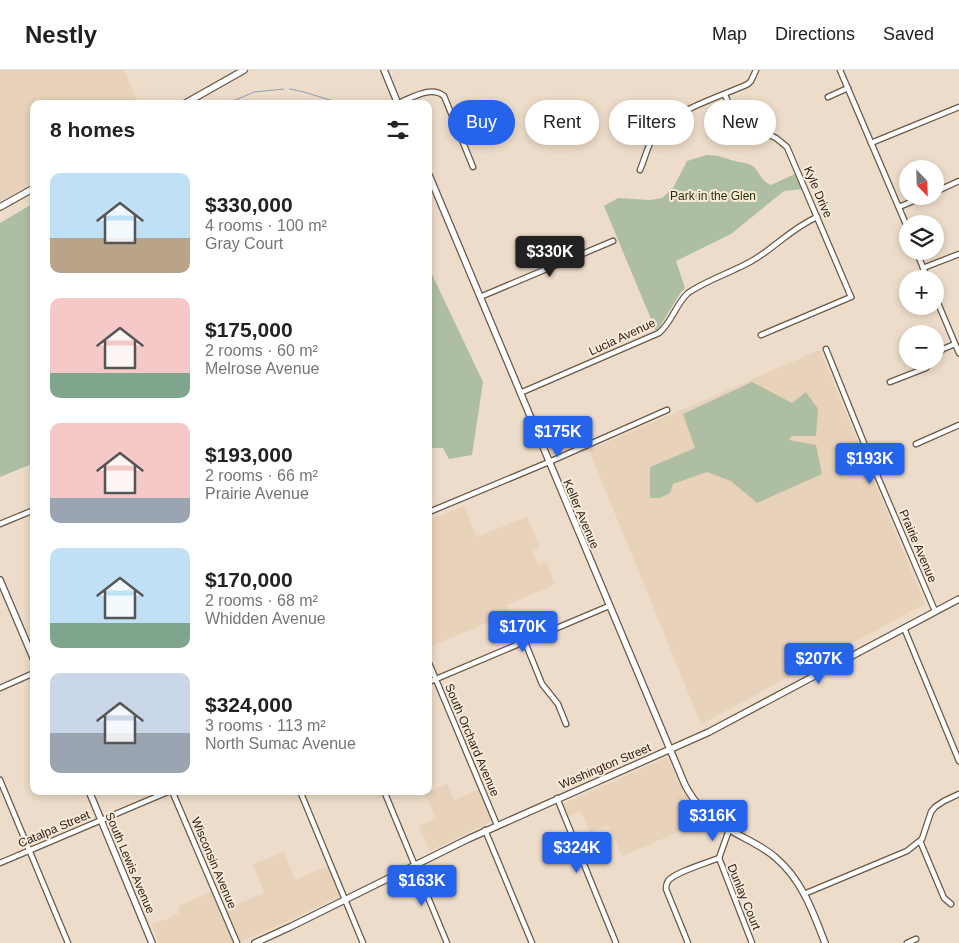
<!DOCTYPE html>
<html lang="en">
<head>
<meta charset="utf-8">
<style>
	body { margin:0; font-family:Helvetica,sans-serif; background:#f6f6f6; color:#222; height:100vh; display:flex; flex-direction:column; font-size:19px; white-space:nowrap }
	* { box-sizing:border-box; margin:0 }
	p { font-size:16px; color:#767676 }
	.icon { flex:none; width:28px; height:28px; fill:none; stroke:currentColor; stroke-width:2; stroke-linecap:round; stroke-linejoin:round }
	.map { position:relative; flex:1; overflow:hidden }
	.panel { position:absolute; left:30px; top:30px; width:402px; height:695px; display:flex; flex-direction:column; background:#fff; border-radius:10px; box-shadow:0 2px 8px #0003 }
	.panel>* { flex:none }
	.banner { position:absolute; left:448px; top:30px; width:436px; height:45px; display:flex; gap:10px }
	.needle { width:32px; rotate:157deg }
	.controls { position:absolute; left:899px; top:90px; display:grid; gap:10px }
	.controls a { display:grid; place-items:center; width:45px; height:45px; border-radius:50%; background:#fff; box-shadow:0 2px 8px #0003; font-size:25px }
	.price { position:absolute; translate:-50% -42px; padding:0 11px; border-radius:5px; background:#2563eb; color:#fff; font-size:16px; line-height:32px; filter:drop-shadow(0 1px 2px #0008) }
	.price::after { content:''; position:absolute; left:50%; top:30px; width:15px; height:11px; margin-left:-8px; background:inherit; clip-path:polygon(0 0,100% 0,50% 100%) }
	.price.on { background:#222; color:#fff }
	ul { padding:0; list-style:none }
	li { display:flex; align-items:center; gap:15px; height:125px; padding:0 20px }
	li span { display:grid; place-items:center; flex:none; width:140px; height:100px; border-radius:10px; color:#555 }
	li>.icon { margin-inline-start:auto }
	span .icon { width:60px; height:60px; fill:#fffc; stroke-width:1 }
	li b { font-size:21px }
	h2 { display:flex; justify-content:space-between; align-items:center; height:60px; padding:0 20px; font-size:21px }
	.pill { padding:0 18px; border-radius:22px; background:#fff; box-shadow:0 2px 8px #0003; font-size:18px; line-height:45px }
	.pill.on { background:#2563eb; color:#fff }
	header { display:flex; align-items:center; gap:30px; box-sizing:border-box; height:70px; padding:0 25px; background:#fff; border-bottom:1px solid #e0e0e0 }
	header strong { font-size:24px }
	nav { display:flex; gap:28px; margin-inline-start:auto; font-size:18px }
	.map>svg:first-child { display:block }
</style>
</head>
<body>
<header>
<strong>Nestly</strong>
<nav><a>Map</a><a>Directions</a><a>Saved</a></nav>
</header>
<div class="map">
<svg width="959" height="873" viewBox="0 0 959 873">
	<rect width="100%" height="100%" fill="#eddcc9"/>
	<!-- built -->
	<g fill="#e8d2b9">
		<path d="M 0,0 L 124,0 L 138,34 L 34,34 L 34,112 L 0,131 Z"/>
		<path d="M 820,280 L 925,534 L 701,654 L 589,380 Z"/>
		<path d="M 464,436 L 477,467 L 527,447 L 540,477 L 532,481 L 538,495 L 546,492 L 555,514 L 507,535 L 510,543 L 429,577 L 429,450 Z"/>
		<path d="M 665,688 L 669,691 L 683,721 L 707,750 L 622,786 L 608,755 L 590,763 L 581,741 L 561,750 L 556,737 Z"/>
		<path d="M 447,714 L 454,730 L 482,718 L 496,749 L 430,781 L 419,756 L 436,748 L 425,724 Z"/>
		<path d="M 284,782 L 295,810 L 334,793 L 346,823 L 295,848 L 237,873 L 159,873 L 152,855 L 179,844 L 179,836 L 217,819 L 225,839 L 264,823 L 253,794 Z"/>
	</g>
	<!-- green -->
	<g fill="#aebea3">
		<path d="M 707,85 C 720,85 723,88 735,91 C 741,93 748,92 754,97 C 761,104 760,110 771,115 L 797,103 L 804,119 L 784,121 L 731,164 L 676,191 L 685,218 L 681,222 L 659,258 L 656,261 L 604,136 L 618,128 L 650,130 L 662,128 L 673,118 L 687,91 Z"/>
		<path d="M 34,133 L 34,393 L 0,407 L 0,153 Z"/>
		<path d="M 429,198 L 483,312 L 472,385 L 449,389 L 443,378 L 429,378 Z"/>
		<path d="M 752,312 L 792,333 L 806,322 L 818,339 L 816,366 L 792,366 L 789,370 L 816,375 L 822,404 L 757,433 L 731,411 L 707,402 L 673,414 L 670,423 L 660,428 L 650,428 L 650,397 L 695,378 L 683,344 Z"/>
	</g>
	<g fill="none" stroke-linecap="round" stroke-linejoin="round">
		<!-- stream -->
		<g stroke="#8f9eb9" stroke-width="1">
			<path d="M 290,19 L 304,22 L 333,31"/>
			<path d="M 226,34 L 254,22 L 284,19"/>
		</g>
		<defs>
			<g id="street">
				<path d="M 840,0 L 908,159"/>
				<path d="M 725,25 L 736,50 L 776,68 L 787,77 L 851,227"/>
				<path d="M 828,27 L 848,18"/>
				<path d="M 398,33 C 412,28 431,15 444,26 L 473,97"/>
				<path d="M 871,73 L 959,37"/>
				<path d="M 640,100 C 645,88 648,74 655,64 C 671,41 722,26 748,14 L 751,11 L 756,0"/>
				<path d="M 935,122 L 959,111"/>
				<path d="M 899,137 L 925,126"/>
				<path d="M 916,181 L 928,209"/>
				<path d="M 923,198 L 959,184"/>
				<path d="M 935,226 L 959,283"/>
				<path d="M 480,227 L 613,171"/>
				<path d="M 761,265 L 851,227"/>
				<path d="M 826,279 L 874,398 L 935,541"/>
				<path d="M 935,288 L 943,279 L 955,274"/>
				<path d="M 890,312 L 926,298 L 932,291"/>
				<path d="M 520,323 L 659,263 C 672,252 676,234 688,223 C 707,210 730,203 750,192 C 774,179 790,159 817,147"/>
				<path d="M 916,374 L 959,355"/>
				<path d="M 429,442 L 549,392 L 667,340"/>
				<path d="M 0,454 L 34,440"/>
				<path d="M 904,558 L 959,691"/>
				<path d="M 525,572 L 542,614 L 558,634 L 566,654"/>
				<path d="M 429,593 L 497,755"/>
				<path d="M 429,612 L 609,536"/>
				<path d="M 0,618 L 34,603"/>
				<path d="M 0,710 L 68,873"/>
				<path d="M 172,721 L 237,873"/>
				<path d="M 300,721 L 363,873"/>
				<path d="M 384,721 L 447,873"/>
				<path d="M 557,728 L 616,873"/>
				<path d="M 485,760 L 532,873"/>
				<path d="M 920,771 L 944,828 L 951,834"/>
				<path d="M 719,788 L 729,760"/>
				<path d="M 0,793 L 170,721"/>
				<path d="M 804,824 L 907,781 L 922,769 L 931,742 L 935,737 L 944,731 L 959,724"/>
				<path d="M 688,873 L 666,819 C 666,815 666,814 668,811 C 675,802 707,793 719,788 L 752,873"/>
				<path d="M 907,873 L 916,869"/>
			</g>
			<g id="secondary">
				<path d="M 384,0 L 398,34"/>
				<path d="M 184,34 L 244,0"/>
				<path d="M 429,105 L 685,715 C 695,734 711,750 730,760 C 745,769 763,776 776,788 C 802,810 813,842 825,873"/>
				<path d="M 0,137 L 34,118"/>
				<path d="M 0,510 L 34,590"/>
				<path d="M 89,721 L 152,873"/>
				<path d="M 255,873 L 290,857 L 468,769 L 709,662 L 959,529"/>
			</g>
		</defs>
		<!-- street casing -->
		<use href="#street" stroke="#675949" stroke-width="7"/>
		<!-- secondary casing -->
		<use href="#secondary" stroke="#675949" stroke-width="8"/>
		<!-- street -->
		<use href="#street" stroke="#fff" stroke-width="4.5"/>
		<!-- secondary -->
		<use href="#secondary" stroke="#fff" stroke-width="5.5"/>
	</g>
	<g text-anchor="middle" stroke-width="4" stroke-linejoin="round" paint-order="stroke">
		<!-- street labels -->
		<g font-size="12" fill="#221c16" stroke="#fae9d6">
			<text transform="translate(818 122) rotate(67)" y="4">Kyle Drive</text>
			<text transform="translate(622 267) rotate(-25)" y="4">Lucia Avenue</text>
			<text transform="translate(581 444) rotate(67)" y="4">Keller Avenue</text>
			<text transform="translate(918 476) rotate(67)" y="4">Prairie Avenue</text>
			<text transform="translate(472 670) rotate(67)" y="4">South Orchard Avenue</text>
			<text transform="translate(605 696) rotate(-23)" y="4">Washington Street</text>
			<text transform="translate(54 759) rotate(-23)" y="4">Catalpa Street</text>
			<text transform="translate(130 793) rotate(67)" y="4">South Lewis Avenue</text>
			<text transform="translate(214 793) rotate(67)" y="4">Wisconsin Avenue</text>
			<text transform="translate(744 827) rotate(68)" y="4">Dunlay Court</text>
		</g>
		<!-- park labels -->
		<g font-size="12" fill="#1c3205" stroke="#fae9d6">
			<text x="713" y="130">Park in the Glen</text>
		</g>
	</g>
</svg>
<div class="controls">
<a><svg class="needle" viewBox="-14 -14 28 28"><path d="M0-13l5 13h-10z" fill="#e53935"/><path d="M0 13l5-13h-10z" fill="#767676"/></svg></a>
<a><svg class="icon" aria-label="layers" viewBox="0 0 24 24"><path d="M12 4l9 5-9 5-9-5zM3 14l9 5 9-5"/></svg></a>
<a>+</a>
<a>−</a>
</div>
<b class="price on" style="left:550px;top:208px">$330K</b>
<b class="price" style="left:558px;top:388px">$175K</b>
<b class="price" style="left:870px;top:415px">$193K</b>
<b class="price" style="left:523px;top:583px">$170K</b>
<b class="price" style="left:819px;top:615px">$207K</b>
<b class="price" style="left:713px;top:772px">$316K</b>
<b class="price" style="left:577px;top:804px">$324K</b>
<b class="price" style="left:422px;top:837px">$163K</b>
<div class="banner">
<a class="pill on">Buy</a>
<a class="pill">Rent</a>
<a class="pill">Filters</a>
<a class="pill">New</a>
</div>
<section class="panel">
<h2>8 homes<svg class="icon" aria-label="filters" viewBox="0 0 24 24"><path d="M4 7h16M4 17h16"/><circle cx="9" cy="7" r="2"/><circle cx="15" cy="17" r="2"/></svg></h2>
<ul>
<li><span style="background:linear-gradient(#bfe0f5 65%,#b9a48a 0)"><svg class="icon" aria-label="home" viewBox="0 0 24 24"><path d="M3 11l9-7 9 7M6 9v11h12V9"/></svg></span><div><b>$330,000</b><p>4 rooms · 100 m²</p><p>Gray Court</p></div></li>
<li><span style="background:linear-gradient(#f6c9c9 75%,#7fa58c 0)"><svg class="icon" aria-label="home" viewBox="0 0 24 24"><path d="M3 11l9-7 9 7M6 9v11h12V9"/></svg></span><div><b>$175,000</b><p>2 rooms · 60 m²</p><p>Melrose Avenue</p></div></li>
<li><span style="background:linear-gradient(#f6c9c9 75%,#9aa5b1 0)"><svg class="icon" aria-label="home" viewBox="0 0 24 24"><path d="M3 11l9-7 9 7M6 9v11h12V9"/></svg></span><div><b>$193,000</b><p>2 rooms · 66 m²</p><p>Prairie Avenue</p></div></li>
<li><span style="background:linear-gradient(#bfe0f5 75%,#7fa58c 0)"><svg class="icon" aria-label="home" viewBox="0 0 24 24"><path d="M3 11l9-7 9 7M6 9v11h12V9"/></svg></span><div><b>$170,000</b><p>2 rooms · 68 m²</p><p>Whidden Avenue</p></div></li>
<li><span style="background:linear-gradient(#c9d6e8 60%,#9aa5b1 0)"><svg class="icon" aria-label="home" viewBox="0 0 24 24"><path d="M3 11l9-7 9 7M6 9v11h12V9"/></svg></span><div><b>$324,000</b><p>3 rooms · 113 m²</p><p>North Sumac Avenue</p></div></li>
</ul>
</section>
</div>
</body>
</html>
